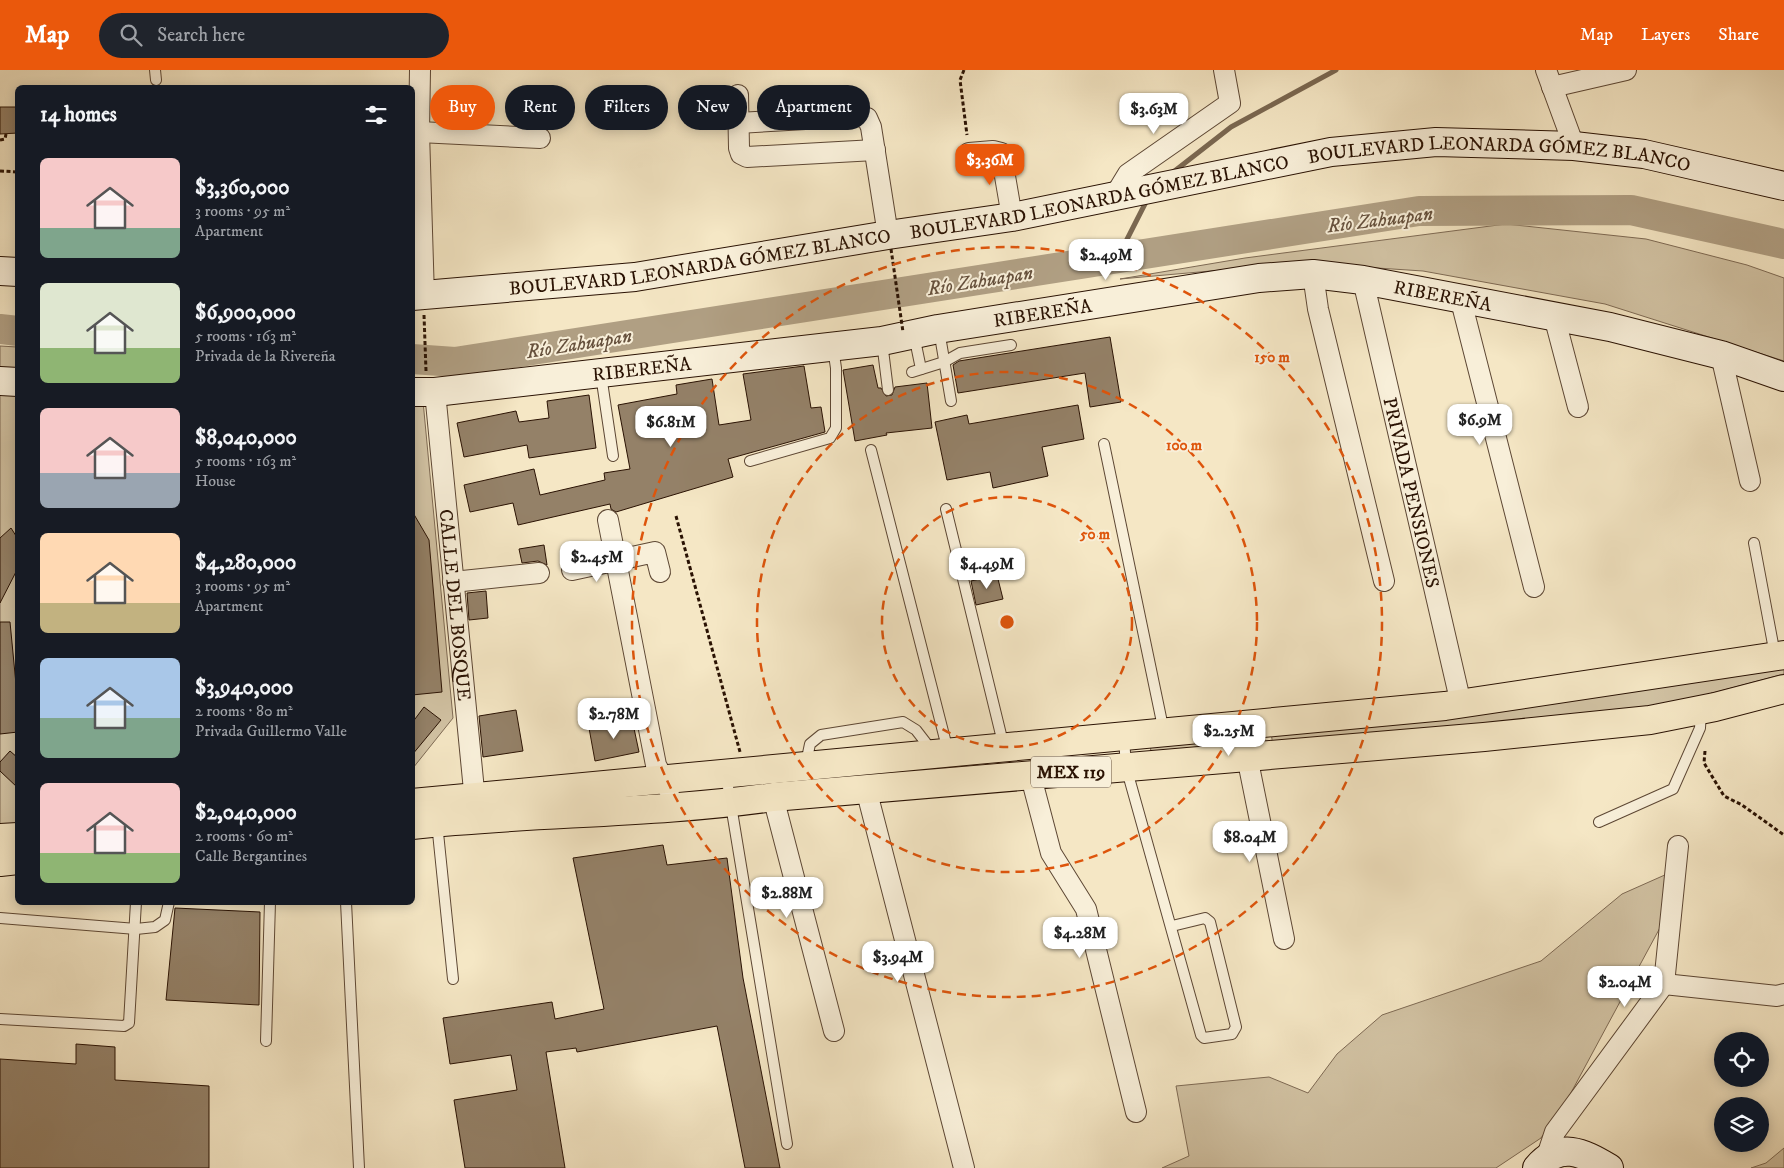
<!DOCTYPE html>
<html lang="en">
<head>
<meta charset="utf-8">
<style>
	body { margin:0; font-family:"IM FELL DW Pica",serif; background:#20242c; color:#f1f3f6; height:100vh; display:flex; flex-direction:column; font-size:19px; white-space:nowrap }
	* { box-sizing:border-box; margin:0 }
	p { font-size:16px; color:#9ea1a6 }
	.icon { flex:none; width:28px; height:28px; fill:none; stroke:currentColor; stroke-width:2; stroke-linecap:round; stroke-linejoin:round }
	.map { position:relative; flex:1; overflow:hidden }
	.sheet { position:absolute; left:15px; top:15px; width:400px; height:820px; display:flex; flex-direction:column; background:#171b24; border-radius:8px; box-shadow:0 2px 12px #0003 }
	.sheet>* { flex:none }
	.top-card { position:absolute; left:430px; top:15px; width:475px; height:45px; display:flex; gap:10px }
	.buttons { position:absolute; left:1714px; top:962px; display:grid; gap:10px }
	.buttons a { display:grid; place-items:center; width:55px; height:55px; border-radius:50%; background:#171b24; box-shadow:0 2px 12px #0003; font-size:25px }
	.price { position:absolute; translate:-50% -42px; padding:0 11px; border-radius:10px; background:#fff; color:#222; font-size:16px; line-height:32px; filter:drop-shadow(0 1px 2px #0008) }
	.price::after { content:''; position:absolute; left:50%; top:30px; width:15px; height:11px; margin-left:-8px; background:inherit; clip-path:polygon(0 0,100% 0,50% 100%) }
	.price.on { background:#ea580c; color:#fff }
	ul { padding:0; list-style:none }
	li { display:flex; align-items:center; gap:15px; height:125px; padding:0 25px }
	li span { display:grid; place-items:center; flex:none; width:140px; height:100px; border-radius:8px; color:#555 }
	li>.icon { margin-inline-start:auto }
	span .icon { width:60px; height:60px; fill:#fffc; stroke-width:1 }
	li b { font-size:21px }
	h2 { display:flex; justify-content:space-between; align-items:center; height:60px; padding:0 25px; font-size:21px }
	.chip { padding:0 18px; border-radius:22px; background:#171b24; box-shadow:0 2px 12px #0003; font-size:18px; line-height:45px }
	.chip.on { background:#ea580c; color:#fff }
	header { display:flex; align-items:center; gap:30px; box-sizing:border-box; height:70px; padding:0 25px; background:#ea580c; color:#fff }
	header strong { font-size:24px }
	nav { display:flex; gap:28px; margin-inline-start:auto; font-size:18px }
	.search { width:350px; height:45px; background:#20242c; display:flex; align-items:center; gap:12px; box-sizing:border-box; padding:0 18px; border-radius:28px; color:#9ea1a6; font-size:19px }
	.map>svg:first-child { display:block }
</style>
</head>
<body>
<header>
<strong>Map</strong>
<div class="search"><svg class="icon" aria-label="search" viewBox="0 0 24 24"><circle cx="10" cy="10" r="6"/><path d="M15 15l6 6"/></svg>Search here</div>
<nav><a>Map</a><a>Layers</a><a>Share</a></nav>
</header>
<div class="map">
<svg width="1784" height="1098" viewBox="0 0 1784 1098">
	<rect width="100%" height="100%" fill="#f5e7c5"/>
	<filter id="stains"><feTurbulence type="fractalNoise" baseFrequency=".004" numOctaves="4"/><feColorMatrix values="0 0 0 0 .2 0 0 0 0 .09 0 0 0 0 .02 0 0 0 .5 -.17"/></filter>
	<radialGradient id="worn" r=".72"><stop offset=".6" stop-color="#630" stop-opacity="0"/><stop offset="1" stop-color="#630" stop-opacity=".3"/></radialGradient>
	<!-- green -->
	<g fill="#d2c3a4" stroke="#7e6a54">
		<path d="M 1506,154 L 1646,169 L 1747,195 L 1784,208 L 1784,291 L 1605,234 L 1423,201 L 1301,193 L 1120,209 L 1245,188 Z"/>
		<path d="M 0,276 L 17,277 L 17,300 L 0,300 Z"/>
		<path d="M 0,323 L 17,323 L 18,754 L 0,755 Z"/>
		<path d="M 413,331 L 423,331 L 453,648 L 413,698 Z"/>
		<path d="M 1784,591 L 1784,604 L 1660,637 L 1273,679 L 1271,660 Z"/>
		<path d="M 1222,664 L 1222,681 L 1150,690 L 1151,674 Z"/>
		<path d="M 1667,804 L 1662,854 L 1566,1032 L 1541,1068 L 1496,1098 L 1162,1098 L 1189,1086 L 1176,1016 L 1269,1007 L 1308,1023 L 1337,984 L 1382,945 L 1541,891 L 1622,824 Z"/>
		<path d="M 1784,1078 L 1784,1098 L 1751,1098 L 1766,1093 Z"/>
	</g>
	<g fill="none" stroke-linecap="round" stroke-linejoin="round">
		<!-- stream -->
		<g stroke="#7a6750" stroke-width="5">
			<path d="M 1172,103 L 1231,57 L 1336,0"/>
			<path d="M 1117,189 L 1148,128"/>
		</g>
		<!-- river -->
		<g stroke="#b09f83" stroke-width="30">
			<path d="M 0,259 L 18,261"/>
			<path d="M 412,289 L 455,292 L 1419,141 L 1631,140 L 1784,174"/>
		</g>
	</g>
	<!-- building -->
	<g fill="#948168" stroke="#2a1203">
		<path d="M 0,37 L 18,37 L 18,63 L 0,64 Z"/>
		<path d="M 1110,267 L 1121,332 L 1090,337 L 1085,303 L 958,323 L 953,295 L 959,291 Z"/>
		<path d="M 873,295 L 878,318 L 881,318 L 886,326 L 892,325 L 895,317 L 927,313 L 932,358 L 886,363 L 887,365 L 855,371 L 843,300 Z"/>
		<path d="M 804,296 L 811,338 L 821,337 L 825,362 L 728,389 L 733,407 L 616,442 L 611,439 L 610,434 L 518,455 L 513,433 L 470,442 L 464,415 L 534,399 L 540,425 L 605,410 L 604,403 L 630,399 L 618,335 L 677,324 L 676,315 L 712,309 L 719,355 L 751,350 L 743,304 Z"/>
		<path d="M 589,325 L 596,378 L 529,388 L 527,375 L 464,387 L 457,353 L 516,341 L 519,352 L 549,348 L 547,331 Z"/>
		<path d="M 1078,335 L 1084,369 L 1042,377 L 1048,406 L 993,418 L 990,402 L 947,410 L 935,352 L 967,345 L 969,354 Z"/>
		<path d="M 412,441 L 429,470 L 442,622 L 412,625 Z"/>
		<path d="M 11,458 L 18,469 L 18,498 L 0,533 L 0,468 Z"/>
		<path d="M 544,475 L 547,495 L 538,491 L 522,493 L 519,479 Z"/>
		<path d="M 997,505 L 1003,529 L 976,535 L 971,511 Z"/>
		<path d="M 486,521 L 488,548 L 469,550 L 467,523 Z"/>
		<path d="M 0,552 L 10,552 L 18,635 L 18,662 L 0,664 Z"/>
		<path d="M 424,637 L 441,650 L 412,685 L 412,653 Z"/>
		<path d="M 516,640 L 523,681 L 483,687 L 479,646 Z"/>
		<path d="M 632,649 L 639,682 L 595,691 L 589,658 Z"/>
		<path d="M 10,681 L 18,688 L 18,718 L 0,701 L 0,692 Z"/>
		<path d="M 663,775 L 667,795 L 727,788 L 743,908 L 780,1098 L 745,1098 L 717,956 L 577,982 L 576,978 L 546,982 L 565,1098 L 465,1098 L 454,1030 L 517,1020 L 511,985 L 450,994 L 443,948 L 552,932 L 555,949 L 604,939 L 573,788 Z"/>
		<path d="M 175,838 L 260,842 L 259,935 L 166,930 Z"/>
		<path d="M 76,974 L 115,977 L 115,1010 L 209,1016 L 209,1098 L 0,1098 L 0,989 L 76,994 Z"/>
	</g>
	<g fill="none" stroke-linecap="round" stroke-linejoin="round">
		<defs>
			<g id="lane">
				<path d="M 155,0 L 156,10"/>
				<path d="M 939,260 L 951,331"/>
				<path d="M 914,265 L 921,299"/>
				<path d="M 882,272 L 888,320"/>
				<path d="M 912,302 L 944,292 L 960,283 L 1011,275"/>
				<path d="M 601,305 L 613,386"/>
				<path d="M 1104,374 L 1164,662"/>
				<path d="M 871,380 L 948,681"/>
				<path d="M 750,391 L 830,368 L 836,358 L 836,298 L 833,278"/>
				<path d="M 946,439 L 1004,677"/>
				<path d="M 1754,473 L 1775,585"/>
				<path d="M 1124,668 L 1126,697 L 1201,965 L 1204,968 L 1232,964 L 1236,957 L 1210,852 L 1205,848 L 1172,856"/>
				<path d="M 806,693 L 810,674 L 821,665 L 903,652 L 916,660 L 933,682"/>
				<path d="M 726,705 L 787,1074"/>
				<path d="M 1599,752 L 1673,719 L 1700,658 L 1701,642"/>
				<path d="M 437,753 L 453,909"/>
				<path d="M 346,832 L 359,1098"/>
				<path d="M 0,848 L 136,859 L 155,857 L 165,850 L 169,832"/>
				<path d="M 0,949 L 124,956 L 129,953 L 136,832"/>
				<path d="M 266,971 L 270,832"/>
			</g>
			<g id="street">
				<path d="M 420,0 L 419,62 L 424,227"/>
				<path d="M 1546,0 L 1574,76"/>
				<path d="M 1552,17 L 1626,0"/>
				<path d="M 738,25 L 739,78 L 741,84 L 747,87 L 875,80"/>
				<path d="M 738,53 L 858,46 L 867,48 L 871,57 L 888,165"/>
				<path d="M 419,62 L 540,68"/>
				<path d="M 969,83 L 993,81 L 1001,83 L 1012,147"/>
				<path d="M 1114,127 L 1128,104 L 1230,33 L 1224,0"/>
				<path d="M 1313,204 L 1318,239 L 1384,511"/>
				<path id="s1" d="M 1363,210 L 1461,634"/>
				<path d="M 1460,227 L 1534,517"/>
				<path d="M 1554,246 L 1578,337"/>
				<path d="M 1721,285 L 1750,411"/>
				<path id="s2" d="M 435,322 L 476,741"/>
				<path d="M 608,450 L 656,695 L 669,720"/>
				<path d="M 572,500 L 655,482 L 660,502"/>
				<path d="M 453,512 L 539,503"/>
				<path d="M 1241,657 L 1284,869"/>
				<path d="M 1031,707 L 1051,783 L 1086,839 L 1136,1042"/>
				<path d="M 866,719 L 964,1098"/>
				<path d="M 773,727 L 834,961"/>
				<path d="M 1664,914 L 1777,926 L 1784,924"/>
				<path d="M 1547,1086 L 1555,1062 L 1664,914 L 1678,776"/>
			</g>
			<g id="secondary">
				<path d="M 0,201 L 18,202"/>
				<path id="s3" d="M 412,226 L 635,207 L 888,165 L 1012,147 L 1331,82 L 1436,72 L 1574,76 L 1644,84 L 1784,116"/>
				<path d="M 0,311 L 18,312"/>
				<path id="s4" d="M 412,322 L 435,322 L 882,271 L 938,259 L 1259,208 L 1313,204 L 1363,210 L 1610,257 L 1721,285 L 1784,307"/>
				<path d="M 1537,1098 C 1560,1071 1582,1082 1609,1098"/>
			</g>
			<g id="primary">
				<path d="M 412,733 L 1445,636 L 1784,585"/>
				<path d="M 412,755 C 532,742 654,744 773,727 L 1484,667 L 1650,650 L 1715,637 L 1784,619"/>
				<path d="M 0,768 L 18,767"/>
				<path d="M 0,792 L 18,790"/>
			</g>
		</defs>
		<!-- lane casing -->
		<use href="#lane" stroke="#5d4734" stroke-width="12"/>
		<!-- street casing -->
		<use href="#street" stroke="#5d4734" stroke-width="22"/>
		<!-- secondary casing -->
		<use href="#secondary" stroke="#2a1203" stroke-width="30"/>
		<!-- primary casing -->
		<use href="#primary" stroke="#2a1203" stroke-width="30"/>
		<!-- path -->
		<g stroke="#2a1203" stroke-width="3" stroke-dasharray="4 2.5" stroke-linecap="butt">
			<path d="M 964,0 L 960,10 L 967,65"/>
			<path d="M 0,70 L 5,69 L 6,64"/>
			<path d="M 0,101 L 18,102"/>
			<path d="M 424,245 L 426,301"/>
			<path d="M 676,446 L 740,682"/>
			<path d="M 1705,681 L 1704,693 L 1724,726 L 1742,735 L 1784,765"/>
		</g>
		<!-- lane -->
		<use href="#lane" stroke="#f8efd9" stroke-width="10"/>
		<!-- street -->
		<use href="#street" stroke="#f8efd9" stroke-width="20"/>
		<!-- secondary -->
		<use href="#secondary" stroke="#f8efd9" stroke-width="28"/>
		<!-- primary -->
		<use href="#primary" stroke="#f5e7c5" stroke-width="28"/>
		<!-- path-bridge -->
		<path stroke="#2a1203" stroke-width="3" stroke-dasharray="4 2.5" stroke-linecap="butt" d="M 891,179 L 903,262"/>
	</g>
	<!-- distance rings -->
	<g fill="none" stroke="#de550c" stroke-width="2.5" stroke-dasharray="9 6">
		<circle cx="1007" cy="552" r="125"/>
		<circle cx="1007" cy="552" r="250"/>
		<circle cx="1007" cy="552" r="375"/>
	</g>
	<g text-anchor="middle" stroke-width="4" stroke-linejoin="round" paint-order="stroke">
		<!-- shield labels -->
		<rect fill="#f8efd9" stroke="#685443" stroke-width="1" x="1031" y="686.5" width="80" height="31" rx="4"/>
		<g font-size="18" font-weight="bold" fill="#2a1203">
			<text x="1071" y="708">MEX 119</text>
		</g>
		<!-- street labels -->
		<g font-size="19" fill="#2a1203" stroke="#f8efd9">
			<text dy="7" stroke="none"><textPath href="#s3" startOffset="1100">BOULEVARD LEONARDA GÓMEZ BLANCO</textPath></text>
			<text dy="7" stroke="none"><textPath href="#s3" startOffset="695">BOULEVARD LEONARDA GÓMEZ BLANCO</textPath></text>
			<text dy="7" stroke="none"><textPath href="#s3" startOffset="290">BOULEVARD LEONARDA GÓMEZ BLANCO</textPath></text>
			<text dy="7" stroke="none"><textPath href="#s4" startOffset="1041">RIBEREÑA</textPath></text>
			<text dy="7" stroke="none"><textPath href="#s4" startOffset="636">RIBEREÑA</textPath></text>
			<text dy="7" stroke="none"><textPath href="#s4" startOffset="231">RIBEREÑA</textPath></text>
			<text dy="7" stroke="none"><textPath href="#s1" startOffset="218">PRIVADA PENSIONES</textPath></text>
			<text dy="7" stroke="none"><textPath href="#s2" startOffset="214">CALLE DEL BOSQUE</textPath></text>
		</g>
		<!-- water labels -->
		<g font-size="20" font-style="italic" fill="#66513d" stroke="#f8efd9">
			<text transform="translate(1380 149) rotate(-7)" y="7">Río Zahuapan</text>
			<text transform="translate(980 210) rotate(-9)" y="7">Río Zahuapan</text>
			<text transform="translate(579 273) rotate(-9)" y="7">Río Zahuapan</text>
		</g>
	</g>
	<circle cx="1007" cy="552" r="8" fill="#de550c" stroke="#f8efd9" stroke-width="2.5"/>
	<g font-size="15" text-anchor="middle" font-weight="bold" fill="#de550c" stroke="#f8efd9" stroke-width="4" stroke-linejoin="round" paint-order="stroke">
		<text x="1272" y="292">150 m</text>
		<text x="1184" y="380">100 m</text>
		<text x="1095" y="469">50 m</text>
	</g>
	<rect width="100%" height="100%" filter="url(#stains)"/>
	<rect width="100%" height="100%" fill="url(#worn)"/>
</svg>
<div class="buttons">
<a><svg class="icon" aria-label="locate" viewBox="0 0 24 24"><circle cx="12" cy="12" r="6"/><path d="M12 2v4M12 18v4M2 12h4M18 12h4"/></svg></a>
<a><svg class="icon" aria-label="layers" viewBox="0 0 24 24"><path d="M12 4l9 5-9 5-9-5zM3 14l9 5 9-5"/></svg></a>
</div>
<b class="price" style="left:1154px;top:65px">$3.63M</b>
<b class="price on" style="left:990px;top:116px">$3.36M</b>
<b class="price" style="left:1106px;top:211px">$2.49M</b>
<b class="price" style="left:1480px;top:376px">$6.9M</b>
<b class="price" style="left:671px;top:378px">$6.81M</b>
<b class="price" style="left:597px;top:513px">$2.45M</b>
<b class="price" style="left:987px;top:520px">$4.49M</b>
<b class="price" style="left:614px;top:670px">$2.78M</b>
<b class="price" style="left:1229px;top:687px">$2.25M</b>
<b class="price" style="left:1250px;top:793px">$8.04M</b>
<b class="price" style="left:787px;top:849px">$2.88M</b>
<b class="price" style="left:1080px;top:889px">$4.28M</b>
<b class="price" style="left:898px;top:913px">$3.94M</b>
<b class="price" style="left:1625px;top:938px">$2.04M</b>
<div class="top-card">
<a class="chip on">Buy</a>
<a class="chip">Rent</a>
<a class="chip">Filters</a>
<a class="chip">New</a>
<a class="chip">Apartment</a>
</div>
<section class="sheet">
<h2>14 homes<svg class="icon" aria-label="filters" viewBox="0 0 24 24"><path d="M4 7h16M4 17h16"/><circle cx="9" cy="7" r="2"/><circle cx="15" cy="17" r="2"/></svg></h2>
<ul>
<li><span style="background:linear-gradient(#f6c9c9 70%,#7fa58c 0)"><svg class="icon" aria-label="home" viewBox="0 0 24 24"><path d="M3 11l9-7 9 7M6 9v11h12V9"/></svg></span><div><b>$3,360,000</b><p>3 rooms · 95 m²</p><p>Apartment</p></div></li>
<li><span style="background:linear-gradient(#dfe7d0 65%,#8fb573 0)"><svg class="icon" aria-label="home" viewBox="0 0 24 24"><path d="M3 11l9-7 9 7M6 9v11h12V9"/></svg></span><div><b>$6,900,000</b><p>5 rooms · 163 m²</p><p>Privada de la Rivereña</p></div></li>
<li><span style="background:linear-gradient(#f6c9c9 65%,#9aa5b1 0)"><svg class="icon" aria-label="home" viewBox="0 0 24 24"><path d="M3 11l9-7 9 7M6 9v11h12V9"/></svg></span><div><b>$8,040,000</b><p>5 rooms · 163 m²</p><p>House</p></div></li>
<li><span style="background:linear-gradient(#ffd9b3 70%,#c2b280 0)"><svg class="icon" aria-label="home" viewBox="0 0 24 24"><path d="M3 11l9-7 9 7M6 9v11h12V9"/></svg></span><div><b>$4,280,000</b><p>3 rooms · 95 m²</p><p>Apartment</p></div></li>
<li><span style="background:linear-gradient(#a9c7e8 60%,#7fa58c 0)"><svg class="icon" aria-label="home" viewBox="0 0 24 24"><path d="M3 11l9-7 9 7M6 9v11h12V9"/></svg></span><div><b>$3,940,000</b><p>2 rooms · 80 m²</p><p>Privada Guillermo Valle</p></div></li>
<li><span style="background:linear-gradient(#f6c9c9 70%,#8fb573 0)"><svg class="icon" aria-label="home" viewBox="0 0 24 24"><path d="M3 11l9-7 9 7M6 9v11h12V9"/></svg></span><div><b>$2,040,000</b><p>2 rooms · 60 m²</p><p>Calle Bergantines</p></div></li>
</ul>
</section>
</div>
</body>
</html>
